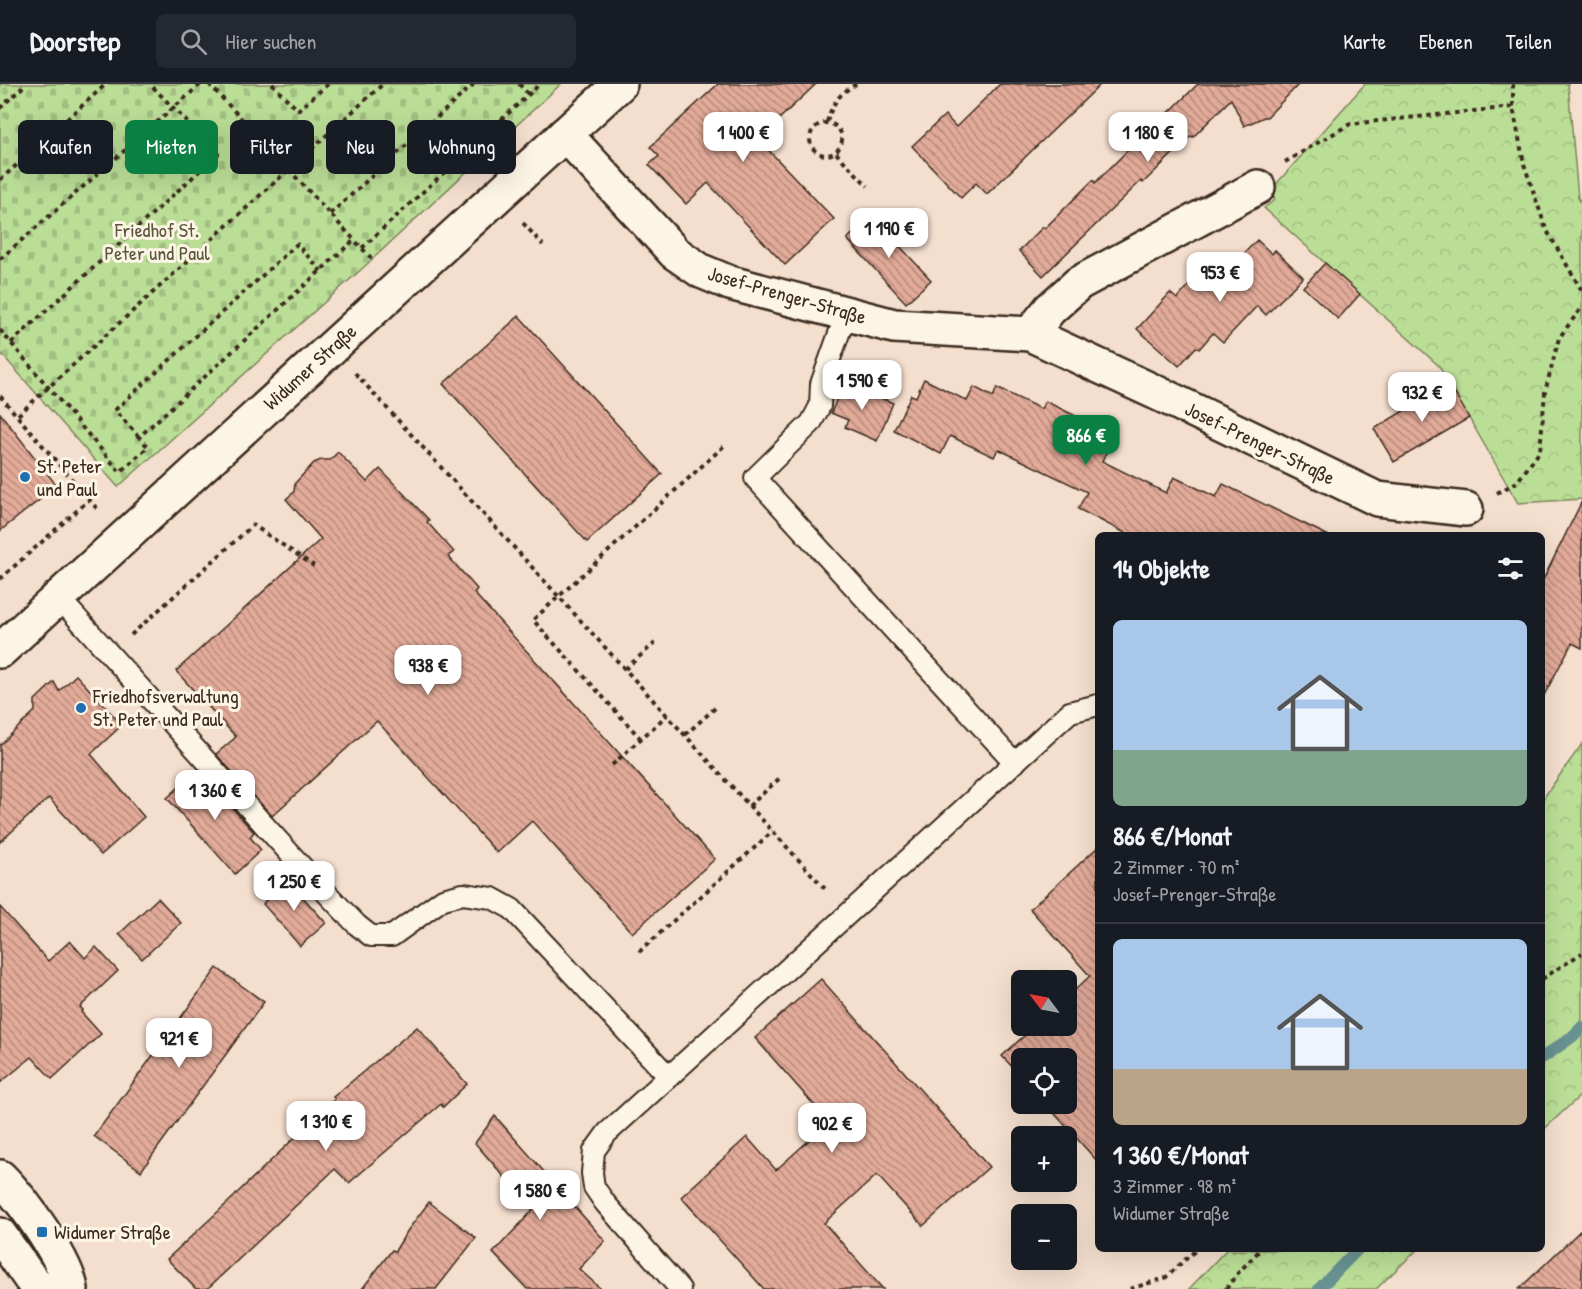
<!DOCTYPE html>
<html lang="de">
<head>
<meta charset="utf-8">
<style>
	body { margin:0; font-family:"Patrick Hand",sans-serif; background:#242831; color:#f1f3f6; height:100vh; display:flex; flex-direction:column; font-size:22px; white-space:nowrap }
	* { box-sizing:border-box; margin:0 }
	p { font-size:20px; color:#9ea1a6 }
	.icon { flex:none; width:33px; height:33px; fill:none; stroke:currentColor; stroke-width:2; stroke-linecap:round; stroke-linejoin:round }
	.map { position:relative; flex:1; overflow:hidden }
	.details { position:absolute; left:1095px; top:448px; width:450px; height:720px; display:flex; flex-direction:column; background:#171b24; border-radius:9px; box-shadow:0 6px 24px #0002 }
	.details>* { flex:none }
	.banner { position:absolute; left:18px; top:36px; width:570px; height:54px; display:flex; gap:12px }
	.needle { width:39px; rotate:302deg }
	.tools { position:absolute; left:1011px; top:886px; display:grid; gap:12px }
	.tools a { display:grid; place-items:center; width:66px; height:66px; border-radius:9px; background:#171b24; box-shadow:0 6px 24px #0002; font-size:30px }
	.price { position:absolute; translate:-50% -51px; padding:0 14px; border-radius:12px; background:#fff; color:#222; font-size:20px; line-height:39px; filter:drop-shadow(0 2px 3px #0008) }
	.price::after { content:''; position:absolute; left:50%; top:36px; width:18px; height:14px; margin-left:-9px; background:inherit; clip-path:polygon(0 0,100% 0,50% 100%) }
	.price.current { background:#0b8043; color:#fff }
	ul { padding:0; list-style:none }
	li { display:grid; align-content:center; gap:12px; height:318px; padding:0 18px }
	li+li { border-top:2px solid #363941 }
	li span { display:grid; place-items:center; height:186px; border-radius:9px; color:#555 }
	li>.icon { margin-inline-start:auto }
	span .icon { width:108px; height:108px; fill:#fffc; stroke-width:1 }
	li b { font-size:26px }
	h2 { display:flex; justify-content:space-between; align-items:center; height:72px; padding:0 18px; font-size:26px }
	.chip { padding:0 21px; border-radius:9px; background:#171b24; box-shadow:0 6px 24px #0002; font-size:21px; line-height:54px }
	.chip.current { background:#0b8043; color:#fff }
	header { display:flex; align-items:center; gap:36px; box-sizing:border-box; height:84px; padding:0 30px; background:#171b24; border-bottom:2px solid #363941 }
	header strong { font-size:28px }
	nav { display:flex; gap:33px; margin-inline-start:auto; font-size:21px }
	.search { width:420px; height:54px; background:#242831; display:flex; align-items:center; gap:15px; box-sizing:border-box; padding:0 21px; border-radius:9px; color:#9ea1a6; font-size:22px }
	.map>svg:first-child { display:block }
</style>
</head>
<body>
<header>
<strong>Doorstep</strong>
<div class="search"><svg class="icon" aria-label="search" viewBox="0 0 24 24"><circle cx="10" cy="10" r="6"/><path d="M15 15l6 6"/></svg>Hier suchen</div>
<nav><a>Karte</a><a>Ebenen</a><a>Teilen</a></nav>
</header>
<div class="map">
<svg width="1582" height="1205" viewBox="0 0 1582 1205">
	<defs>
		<pattern id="cemetery-stones" width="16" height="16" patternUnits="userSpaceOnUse" patternTransform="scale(1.5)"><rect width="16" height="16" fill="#bbde97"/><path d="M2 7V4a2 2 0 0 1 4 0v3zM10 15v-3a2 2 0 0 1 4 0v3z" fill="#a2bf82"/></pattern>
		<pattern id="park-crowns" width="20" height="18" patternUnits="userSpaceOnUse" patternTransform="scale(1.5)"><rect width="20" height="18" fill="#bbde97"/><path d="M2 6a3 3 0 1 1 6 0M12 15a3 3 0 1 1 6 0" fill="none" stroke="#a2bf82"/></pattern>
		<pattern id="building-back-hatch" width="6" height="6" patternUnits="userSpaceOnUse" patternTransform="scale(1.5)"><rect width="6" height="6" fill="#e2aa99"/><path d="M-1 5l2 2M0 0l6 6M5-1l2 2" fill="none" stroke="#b88b7c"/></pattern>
	</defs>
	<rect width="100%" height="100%" fill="#f4dece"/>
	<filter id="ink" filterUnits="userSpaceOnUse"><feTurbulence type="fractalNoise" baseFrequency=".0167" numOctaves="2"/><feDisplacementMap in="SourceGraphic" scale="12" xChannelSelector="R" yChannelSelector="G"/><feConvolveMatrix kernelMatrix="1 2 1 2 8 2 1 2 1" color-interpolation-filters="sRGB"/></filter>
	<g filter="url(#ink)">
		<!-- cemetery -->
		<path fill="url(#cemetery-stones)" stroke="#7b845a" stroke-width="1.5" d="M 0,0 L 561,0 L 365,182 L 118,403 L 0,268 Z"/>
		<!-- park -->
		<g fill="url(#park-crowns)" stroke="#7b845a" stroke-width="1.5">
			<path d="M 1365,0 L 1568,0 L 1578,114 L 1582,120 L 1582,415 L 1518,419 L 1439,282 L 1264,124 L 1275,116 L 1271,106 Z"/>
			<path d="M 1582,660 L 1582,1010 L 1542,1047 L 1542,716 Z"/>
			<path d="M 1226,1166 L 1417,1166 L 1376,1205 L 1189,1205 Z"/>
		</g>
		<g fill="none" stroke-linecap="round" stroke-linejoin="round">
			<!-- stream -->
			<g stroke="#679191" stroke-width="12">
				<path d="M 1542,974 L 1572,953 L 1582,943"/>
				<path d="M 1319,1205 L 1357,1166"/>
			</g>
		</g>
		<!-- building -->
		<g fill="url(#building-back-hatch)" stroke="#3b2a1e" stroke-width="1.5">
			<path d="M 718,0 L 816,0 L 758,55 L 834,135 L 785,181 L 708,99 L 686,120 L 649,81 L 659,72 L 650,63 Z"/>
			<path d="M 1000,0 L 1101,0 L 987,110 L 976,99 L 961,114 L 912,62 L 945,31 L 956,43 Z"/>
			<path d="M 1198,0 L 1299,0 L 1267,33 L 1264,33 L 1244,42 L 1231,15 L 1193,53 L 1191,52 L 1143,99 L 1141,97 L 1043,192 L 1019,167 L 1043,143 L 1045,144 L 1093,96 L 1095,99 L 1144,50 L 1145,52 Z"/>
			<path d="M 872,132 L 931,196 L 906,219 L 847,155 Z"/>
			<path d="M 1257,156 L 1272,170 L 1275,166 L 1303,193 L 1266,231 L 1257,222 L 1223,258 L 1213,249 L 1199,265 L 1196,263 L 1179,282 L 1137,245 L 1170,209 L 1177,215 L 1200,189 L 1208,196 L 1217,186 L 1223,191 Z"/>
			<path d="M 1325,179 L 1360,210 L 1338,235 L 1303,203 Z"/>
			<path d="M 519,232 L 662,390 L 587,458 L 443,300 Z"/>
			<path d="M 924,295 L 967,317 L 974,303 L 993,313 L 997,304 L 1041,325 L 1045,317 L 1115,351 L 1102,377 L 1166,409 L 1174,393 L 1216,413 L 1223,400 L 1329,452 L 1131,452 L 1078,425 L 1087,408 L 998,365 L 994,373 L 950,352 L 941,370 L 894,346 L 911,311 L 916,313 Z"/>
			<path d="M 844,298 L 893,319 L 877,357 L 845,343 L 848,336 L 831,329 Z"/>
			<path d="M 1449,299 L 1469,334 L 1394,378 L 1374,345 Z"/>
			<path d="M 0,329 L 57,402 L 0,447 Z"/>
			<path d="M 338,368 L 367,398 L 380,385 L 429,436 L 427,438 L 454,468 L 448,472 L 477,505 L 474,509 L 715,775 L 632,849 L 532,737 L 497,769 L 377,637 L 272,732 L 216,670 L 236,653 L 176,587 L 321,455 L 286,415 L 294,408 L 295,399 L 314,379 L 321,376 L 330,376 Z"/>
			<path d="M 1582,417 L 1582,564 L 1572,559 L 1542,615 L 1542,498 Z"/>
			<path d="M 76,591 L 122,641 L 91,670 L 144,733 L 101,771 L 49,714 L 0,758 L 0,661 L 35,627 L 35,616 L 54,598 L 59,607 Z"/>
			<path d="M 198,686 L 254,748 L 250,753 L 261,766 L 235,790 L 167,714 Z"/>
			<path d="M 1098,763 L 1098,1078 L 1046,1020 L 1066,1020 L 1066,975 L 1022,975 L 1022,993 L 1002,972 L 1035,942 L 1066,942 L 1066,914 L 1090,892 L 1030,825 Z"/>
			<path d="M 284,792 L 326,839 L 300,862 L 263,820 Z"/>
			<path d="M 158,814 L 181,839 L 142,875 L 119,850 Z"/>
			<path d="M 0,823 L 48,877 L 70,857 L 85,874 L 96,863 L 118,887 L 80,923 L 83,926 L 81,928 L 101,950 L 52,995 L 32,973 L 0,999 Z"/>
			<path d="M 217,884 L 264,918 L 141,1087 L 94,1052 Z"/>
			<path d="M 821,895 L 989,1083 L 923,1142 L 877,1091 L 824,1139 L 883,1205 L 764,1205 L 681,1113 L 747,1053 L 776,1086 L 829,1038 L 755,954 Z"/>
			<path d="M 417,943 L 467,1000 L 443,1023 L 441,1020 L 349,1099 L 335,1085 L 207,1205 L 196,1205 L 167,1175 L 236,1111 L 236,1110 L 335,1015 L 333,1013 Z"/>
			<path d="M 495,1032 L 605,1157 L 579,1185 L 601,1205 L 527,1205 L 493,1169 L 533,1126 L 475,1059 Z"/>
			<path d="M 429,1118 L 476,1154 L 436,1205 L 362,1205 L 392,1166 L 395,1167 L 408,1146 Z"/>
			<path d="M 1582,1145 L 1582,1205 L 1519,1205 Z"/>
		</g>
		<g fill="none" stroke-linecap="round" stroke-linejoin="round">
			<defs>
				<g id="lane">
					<path d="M 846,230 L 821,300 L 820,322 L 811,339 L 755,394 L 1015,679"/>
					<path d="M 59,514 L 313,795 L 357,841 L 371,852 L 392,852 L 443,815 L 463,810 L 492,814 L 512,825 L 669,993"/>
					<path d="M 680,1205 L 605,1119 L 594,1103 L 592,1089 L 594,1067 L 607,1049 L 1070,628 L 1098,621"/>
				</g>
				<g id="street">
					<path d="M 565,50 L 675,169 L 701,187 L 730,199 L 894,242 L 1030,250 L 1170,315 L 1377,415 L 1466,425"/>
					<path d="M 1030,250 L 1050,225 L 1079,199 L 1258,103"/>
					<path d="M 0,567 L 620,0"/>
					<path d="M 0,1093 C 22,1115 66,1175 71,1205"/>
					<path d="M 0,1151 L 30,1194 L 41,1205"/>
				</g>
			</defs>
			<!-- lane casing -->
			<use href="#lane" stroke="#3b2a1e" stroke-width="24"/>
			<!-- street casing -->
			<use href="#street" stroke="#3b2a1e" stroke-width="38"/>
			<!-- path -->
			<g stroke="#3b2a1e" stroke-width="4" stroke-dasharray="4.5 4.5" stroke-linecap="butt">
				<path d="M 209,0 L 373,176"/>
				<path d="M 272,0 L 298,26 L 328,0"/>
				<path d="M 519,0 L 529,11"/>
				<path d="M 1513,0 L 1513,23 L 1524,80 L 1546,145 L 1582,207"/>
				<path d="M 0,24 L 26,0"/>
				<path d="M 827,38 C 833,18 838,11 856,0"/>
				<circle cx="826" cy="55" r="16"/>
				<path d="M 836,69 L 868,102"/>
				<path d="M 1285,78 L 1350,40 L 1513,23"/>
				<path d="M 0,96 L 106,0"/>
				<path d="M 330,130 L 474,0"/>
				<path d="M 523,139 L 543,161"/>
				<path d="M 362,164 L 540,0"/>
				<path d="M 0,175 L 201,0"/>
				<path d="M 0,246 L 120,388 L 148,363 L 139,353 L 354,156"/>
				<path d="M 11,259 L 218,70 L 150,0"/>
				<path d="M 355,289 L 827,807"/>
				<path d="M 0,312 L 99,427"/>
				<path d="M 18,331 L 383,0"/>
				<path d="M 139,353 L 115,326 L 297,160 L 321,187"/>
				<path d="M 1497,409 L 1517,398 L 1540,367 L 1545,308 L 1559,254 L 1582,223"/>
				<path d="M 0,495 L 89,416"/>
				<path d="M 131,551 L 253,441 L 314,482"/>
				<path d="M 625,585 L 655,559"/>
				<path d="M 685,651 L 715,624"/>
				<path d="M 641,655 L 533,536 L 725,361"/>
				<path d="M 612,681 L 667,631"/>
				<path d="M 749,722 L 781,693"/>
				<path d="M 639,868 L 773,747"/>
				<path d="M 1542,895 L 1582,869"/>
				<path d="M 1130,1205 L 1165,1194 L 1196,1166"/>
				<path d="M 1226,1205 L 1238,1189 L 1260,1166"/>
			</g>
			<!-- lane -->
			<use href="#lane" stroke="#fcf5e5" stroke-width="20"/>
			<!-- street -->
			<use href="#street" stroke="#fcf5e5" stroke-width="33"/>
		</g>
	</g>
	<!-- markers -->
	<g fill="#1f6fb2" stroke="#fcf5e5" stroke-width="2">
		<circle cx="25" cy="393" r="6"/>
		<circle cx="81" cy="624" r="6"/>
		<rect x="36" y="1142" width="12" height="12" rx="3"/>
	</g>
	<g text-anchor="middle" stroke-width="6" stroke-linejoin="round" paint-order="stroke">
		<!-- park labels -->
		<g font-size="20" fill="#5b573c" stroke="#fcf5e5">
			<text x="157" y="153">Friedhof St.<tspan x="157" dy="23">Peter und Paul</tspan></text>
		</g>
		<!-- street labels -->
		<g font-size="20" fill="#3b2a1e" stroke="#fcf5e5">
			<text transform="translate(787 211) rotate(16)" y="7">Josef-Prenger-Straße</text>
			<text transform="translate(310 283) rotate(-42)" y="7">Widumer Straße</text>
			<text transform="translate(1260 359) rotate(26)" y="7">Josef-Prenger-Straße</text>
		</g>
		<!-- poi labels -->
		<g font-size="20" fill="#3b2a1e" stroke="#fcf5e5" text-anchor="start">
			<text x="37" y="389">St. Peter<tspan x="37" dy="23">und Paul</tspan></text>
			<text x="93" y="619">Friedhofsverwaltung<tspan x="93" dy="23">St. Peter und Paul</tspan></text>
			<text x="54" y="1155">Widumer Straße</text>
		</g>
	</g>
</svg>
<div class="tools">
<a><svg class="needle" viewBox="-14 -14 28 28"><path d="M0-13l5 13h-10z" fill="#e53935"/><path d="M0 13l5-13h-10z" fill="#9ea1a6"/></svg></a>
<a><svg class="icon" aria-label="locate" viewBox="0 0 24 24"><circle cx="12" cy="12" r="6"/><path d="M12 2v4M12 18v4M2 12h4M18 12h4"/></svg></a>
<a>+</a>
<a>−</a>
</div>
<b class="price" style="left:743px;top:79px">1 400 €</b>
<b class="price" style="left:1148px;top:79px">1 180 €</b>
<b class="price" style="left:889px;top:175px">1 190 €</b>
<b class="price" style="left:1220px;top:219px">953 €</b>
<b class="price" style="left:862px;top:327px">1 590 €</b>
<b class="price" style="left:1422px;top:339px">932 €</b>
<b class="price current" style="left:1086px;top:382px">866 €</b>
<b class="price" style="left:428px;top:612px">938 €</b>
<b class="price" style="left:215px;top:737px">1 360 €</b>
<b class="price" style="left:294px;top:828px">1 250 €</b>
<b class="price" style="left:179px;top:985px">921 €</b>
<b class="price" style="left:326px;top:1068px">1 310 €</b>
<b class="price" style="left:832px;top:1070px">902 €</b>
<b class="price" style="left:540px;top:1137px">1 580 €</b>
<div class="banner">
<a class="chip">Kaufen</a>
<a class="chip current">Mieten</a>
<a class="chip">Filter</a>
<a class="chip">Neu</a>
<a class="chip">Wohnung</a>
</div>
<section class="details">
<h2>14 Objekte<svg class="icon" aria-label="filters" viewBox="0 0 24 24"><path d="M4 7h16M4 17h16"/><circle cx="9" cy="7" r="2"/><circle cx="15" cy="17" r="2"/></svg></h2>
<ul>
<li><span style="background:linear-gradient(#a9c7e8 70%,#7fa58c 0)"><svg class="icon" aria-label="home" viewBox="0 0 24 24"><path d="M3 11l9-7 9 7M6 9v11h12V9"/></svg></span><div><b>866 €/Monat</b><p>2 Zimmer · 70 m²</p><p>Josef-Prenger-Straße</p></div></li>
<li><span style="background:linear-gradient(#a9c7e8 70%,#b9a48a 0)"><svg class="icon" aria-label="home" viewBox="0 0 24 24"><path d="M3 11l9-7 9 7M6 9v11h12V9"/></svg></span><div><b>1 360 €/Monat</b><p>3 Zimmer · 98 m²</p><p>Widumer Straße</p></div></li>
</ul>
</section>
</div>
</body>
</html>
